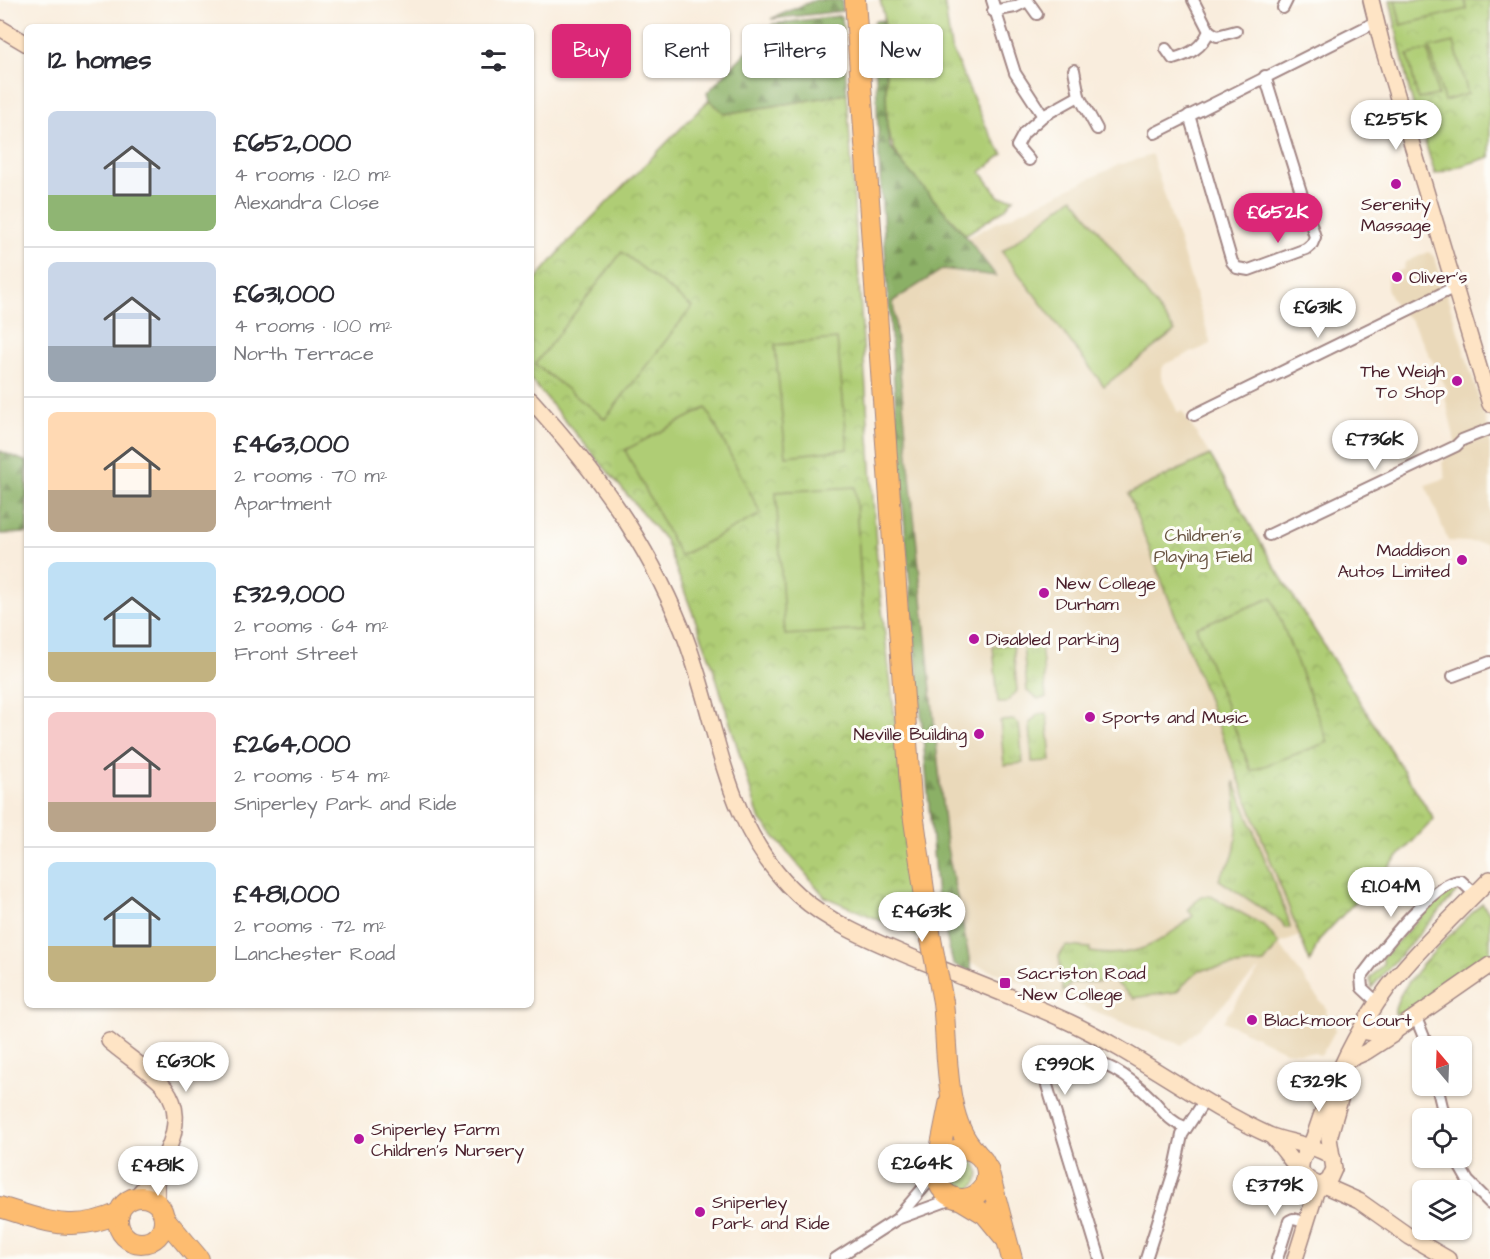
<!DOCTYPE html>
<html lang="en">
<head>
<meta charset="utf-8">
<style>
	body { margin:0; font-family:"Architects Daughter",sans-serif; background:#f7f7f7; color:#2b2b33; height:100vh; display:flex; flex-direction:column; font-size:22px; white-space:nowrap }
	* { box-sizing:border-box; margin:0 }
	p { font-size:20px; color:#7c7c81 }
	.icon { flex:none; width:33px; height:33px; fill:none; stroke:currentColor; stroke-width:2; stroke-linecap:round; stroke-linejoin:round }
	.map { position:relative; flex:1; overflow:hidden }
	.panel { position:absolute; left:24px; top:24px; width:510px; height:984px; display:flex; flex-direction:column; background:#fff; border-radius:9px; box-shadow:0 2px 4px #0004 }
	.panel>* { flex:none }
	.guide { position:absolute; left:552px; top:24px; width:570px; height:54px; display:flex; gap:12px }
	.needle { width:39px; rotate:341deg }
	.tools { position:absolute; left:1412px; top:1036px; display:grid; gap:12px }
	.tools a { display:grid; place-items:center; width:60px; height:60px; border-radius:9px; background:#fff; box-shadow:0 2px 4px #0004; font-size:30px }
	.price { position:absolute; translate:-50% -51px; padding:0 14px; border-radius:21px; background:#fff; color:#222; font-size:20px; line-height:39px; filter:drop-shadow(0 2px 3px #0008) }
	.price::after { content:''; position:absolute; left:50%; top:36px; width:18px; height:14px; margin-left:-9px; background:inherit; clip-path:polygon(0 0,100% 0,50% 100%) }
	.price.selected { background:#db2777; color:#fff }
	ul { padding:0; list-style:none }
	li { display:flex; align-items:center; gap:18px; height:150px; padding:0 24px }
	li+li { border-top:2px solid #e1e1e2 }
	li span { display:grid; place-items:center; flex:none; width:168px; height:120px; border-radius:9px; color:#555 }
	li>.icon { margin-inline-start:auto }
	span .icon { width:72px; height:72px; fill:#fffc; stroke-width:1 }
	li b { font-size:26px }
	h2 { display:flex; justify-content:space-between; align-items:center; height:72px; padding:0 24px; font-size:26px }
	.tag { padding:0 21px; border-radius:9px; background:#fff; box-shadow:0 2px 4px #0004; font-size:21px; line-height:54px }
	.tag.selected { background:#db2777; color:#fff }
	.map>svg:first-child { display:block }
</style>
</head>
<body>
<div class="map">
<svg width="1490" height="1259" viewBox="0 0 1490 1259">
	<defs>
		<pattern id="grass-tufts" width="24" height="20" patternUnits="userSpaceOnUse" patternTransform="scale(1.5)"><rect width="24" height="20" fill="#afcd74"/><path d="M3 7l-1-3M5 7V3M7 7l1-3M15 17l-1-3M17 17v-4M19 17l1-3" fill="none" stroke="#98b065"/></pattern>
		<pattern id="forest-firs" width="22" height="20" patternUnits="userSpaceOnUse" patternTransform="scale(1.5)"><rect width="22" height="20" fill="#8bb066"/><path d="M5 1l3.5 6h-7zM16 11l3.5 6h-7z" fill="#748f54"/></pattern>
		<pattern id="park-crowns" width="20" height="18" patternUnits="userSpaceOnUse" patternTransform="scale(1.5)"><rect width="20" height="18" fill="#afcd74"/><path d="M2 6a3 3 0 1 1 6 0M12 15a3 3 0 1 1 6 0" fill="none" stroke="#98b065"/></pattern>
	</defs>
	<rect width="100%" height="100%" fill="#fdfcf7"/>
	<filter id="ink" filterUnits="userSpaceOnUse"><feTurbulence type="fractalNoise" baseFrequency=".0167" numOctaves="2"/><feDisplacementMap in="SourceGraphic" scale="12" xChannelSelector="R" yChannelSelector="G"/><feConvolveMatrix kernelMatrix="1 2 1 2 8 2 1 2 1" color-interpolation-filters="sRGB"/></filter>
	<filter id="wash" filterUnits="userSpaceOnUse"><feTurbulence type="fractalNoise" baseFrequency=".008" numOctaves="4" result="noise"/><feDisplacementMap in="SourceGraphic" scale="24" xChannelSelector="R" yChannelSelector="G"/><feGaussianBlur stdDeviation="1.35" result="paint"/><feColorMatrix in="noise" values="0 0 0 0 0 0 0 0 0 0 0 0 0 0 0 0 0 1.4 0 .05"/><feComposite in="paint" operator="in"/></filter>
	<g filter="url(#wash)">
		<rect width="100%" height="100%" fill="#f9eddd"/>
		<!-- built -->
		<g fill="#ead9ba">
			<path d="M 1152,155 L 1211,344 L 1165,364 L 1161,370 L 1161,377 L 1178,413 L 1182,411 L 1210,455 L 1128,494 L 1434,819 L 1319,940 L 1310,962 L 1300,936 L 1279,944 L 1327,1010 L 1326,1013 L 1336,1029 L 1321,1056 L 1314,1053 L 1285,1051 L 1223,1021 L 1261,967 L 1182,1045 L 971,963 L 946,843 L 893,301 L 934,253 L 1118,165 Z"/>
			<path d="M 1429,252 L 1435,258 L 1490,434 L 1490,554 L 1486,543 L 1448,541 L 1426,485 L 1446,478 L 1442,463 L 1456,446 L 1445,397 L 1448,391 L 1411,320 L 1396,308 L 1387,288 L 1387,276 L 1404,269 L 1405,262 Z"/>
		</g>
		<!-- grass -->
		<g fill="url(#grass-tufts)" stroke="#7c7650" stroke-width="1.5">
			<path d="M 880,0 L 944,0 L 951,48 L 987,129 L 1003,154 L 981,172 L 999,197 L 1014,198 L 1005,209 L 965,235 C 939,200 895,172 887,127 L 884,15 Z"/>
			<path d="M 1041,642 L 1046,698 L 1038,699 L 1027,691 L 1023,644 Z"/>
			<path d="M 1013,644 L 1017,691 L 1006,703 L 998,703 L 993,646 Z"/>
			<path d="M 1047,713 L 1051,761 L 1032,762 L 1030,723 L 1038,714 Z"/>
			<path d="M 1013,720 L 1019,724 L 1023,763 L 1004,765 L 1000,721 Z"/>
			<path d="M 1234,781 L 1288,918 L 1290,928 L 1285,928 L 1281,921 L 1219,880 C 1221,870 1230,866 1233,856 C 1240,831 1236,807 1234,781 Z"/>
			<path d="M 1462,886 L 1371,988 L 1370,978 L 1383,964 L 1383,957 L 1445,891 Z"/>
			<path d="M 1201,896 L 1211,896 L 1265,926 L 1279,944 L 1264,963 L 1199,970 L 1176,992 L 1133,998 L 1114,981 L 1072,983 L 1063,992 L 1059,956 L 1066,946 L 1090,948 L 1090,952 C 1135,959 1159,944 1193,916 L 1188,910 Z"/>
			<circle cx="962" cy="1174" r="17"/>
		</g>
		<!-- forest -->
		<g fill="url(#forest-firs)" stroke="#6a6848" stroke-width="1.5">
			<path d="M 815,0 L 842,0 L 842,11 L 771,19 Z"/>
			<path d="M 838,16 L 842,17 L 847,94 L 725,114 L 709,100 L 707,93 L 773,24 Z"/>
			<path d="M 884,20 L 887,127 L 890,146 L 901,162 L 965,235 L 996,276 L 943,269 L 893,301 L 946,843 L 972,972 L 953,964 L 937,898 L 901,483 L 879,160 L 874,21 Z"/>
			<path d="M 0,451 L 27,462 L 27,533 L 0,534 Z"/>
		</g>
		<!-- park -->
		<g fill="url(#park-crowns)" stroke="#7c7650" stroke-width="1.5">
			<path d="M 1390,0 L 1490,0 L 1490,157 L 1435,174 L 1410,94 Z"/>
			<path d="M 847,94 L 878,576 L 921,938 L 825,897 L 759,818 L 712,664 L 665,540 L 531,380 L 531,285 L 567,243 L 709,100 L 725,114 Z"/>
			<path d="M 1210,455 L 1277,571 L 1434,819 L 1319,940 L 1310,962 L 1128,494 Z"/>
			<path d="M 1482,903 L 1490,914 L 1490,953 L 1406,1012 L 1395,1014 C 1392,987 1462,924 1482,903 Z"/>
		</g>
		<!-- garden -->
		<g fill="#afcd74" stroke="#7c7650" stroke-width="1.5">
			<path d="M 1395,0 L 1465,0 L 1467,9 L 1401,25 Z"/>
			<path d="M 1454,42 L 1468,94 L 1444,101 L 1430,48 Z"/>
			<path d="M 1428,50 L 1438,95 L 1418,99 L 1408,55 Z"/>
			<path d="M 1073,197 L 1175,331 L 1104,386 L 1002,252 Z"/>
			<path d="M 622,252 L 692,307 L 605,419 L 535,364 Z"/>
			<path d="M 837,339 L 848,449 L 786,456 L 775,345 Z"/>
			<path d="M 706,408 L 761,514 L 680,556 L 625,450 Z"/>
			<path d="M 855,487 L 864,630 L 785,635 L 776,492 Z"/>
			<path d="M 1272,598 L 1328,742 L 1251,771 L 1196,627 Z"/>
		</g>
	</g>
	<g filter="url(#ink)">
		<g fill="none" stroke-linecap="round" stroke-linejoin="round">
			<defs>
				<g id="street">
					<path d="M 992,0 L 1015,73 L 1043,116 L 1079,96"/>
					<path d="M 1027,0 L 1037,14"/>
					<path d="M 1283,8 L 1287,0"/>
					<path d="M 993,11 L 1015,7 L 1027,1"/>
					<path d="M 1209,31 L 1217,36 L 1236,31"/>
					<path d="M 1166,49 L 1173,59 C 1190,54 1202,48 1209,31 L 1193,0"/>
					<path d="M 1074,70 L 1079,96 L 1097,129"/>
					<path d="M 1189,115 L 1232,262 L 1237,268 L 1249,270 L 1306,249 L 1312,244 L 1315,237 L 1265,76"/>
					<path d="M 1155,133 L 1376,22"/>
					<path d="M 1029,160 L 1017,146 L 1024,133 L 1043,116"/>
					<path d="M 1194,415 L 1455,287"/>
					<path d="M 1269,535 L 1456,446 L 1462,440 L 1490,429"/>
					<path d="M 1453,676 L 1490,662"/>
					<path d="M 1378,1003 L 1362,988 L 1361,977 C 1378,955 1433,880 1461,881 L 1475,894"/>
					<path d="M 1416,1018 L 1428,1047"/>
					<path d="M 1437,1086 L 1445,1119"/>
					<path d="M 1455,1158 L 1468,1181 L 1490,1203"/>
					<path d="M 899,1216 L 937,1172"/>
					<path d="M 835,1259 L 897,1219 L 955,1198"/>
					<path d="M 1100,1259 L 1046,1082 L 1048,1070 C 1053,1063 1060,1061 1068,1060 C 1100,1054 1133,1080 1154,1101 C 1164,1112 1170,1122 1185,1127"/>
					<path d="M 1146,1259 L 1175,1168 L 1182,1135 L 1205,1100"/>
					<path d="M 1277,1259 L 1289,1221 L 1293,1219 L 1305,1222"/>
				</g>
				<g id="secondary">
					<path d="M 1371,0 L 1382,45 L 1490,404"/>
					<path d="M 0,28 L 27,44"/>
					<path d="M 531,400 C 596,472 645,538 682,629 C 719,720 721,825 798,895 C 831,924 871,940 911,957 C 964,978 1017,998 1069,1022 C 1138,1054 1199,1103 1269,1135 C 1286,1142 1325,1147 1333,1159"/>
					<path d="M 1361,1031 L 1380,1034 L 1398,1029 L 1490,965"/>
					<path d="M 109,1041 C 125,1055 145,1067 160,1082 C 195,1118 162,1168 135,1198"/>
					<path d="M 1346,1061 L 1366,1052 L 1394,1034"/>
					<path d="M 1274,1139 C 1288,1153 1304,1184 1322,1185 L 1329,1180 L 1334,1169 L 1329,1138 L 1341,1096 L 1343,1067"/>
					<path d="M 1301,1171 C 1299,1157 1311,1148 1315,1134 C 1332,1082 1356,1030 1389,986 C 1419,948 1456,914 1490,879"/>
					<path d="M 156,1175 L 157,1202"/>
					<path d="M 1323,1185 L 1359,1201 L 1410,1237 L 1448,1259"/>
					<path d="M 1295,1259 L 1316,1192 L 1322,1185"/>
				</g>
				<g id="highway">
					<path d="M 855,0 L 911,799 L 931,939"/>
					<path d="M 943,1002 C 948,1046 943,1121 976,1152"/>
					<circle cx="962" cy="1174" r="25"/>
					<path d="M 937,1165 L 950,1100"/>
					<path d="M 988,1169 L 1012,1259"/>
					<circle cx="141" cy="1220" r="23"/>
					<path d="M 960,1199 L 985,1214 L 1004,1237"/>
					<path d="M 0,1207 C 46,1221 72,1234 119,1213"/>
					<path d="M 165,1219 L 199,1259"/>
				</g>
			</defs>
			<!-- street casing -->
			<use href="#street" stroke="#a28684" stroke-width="14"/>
			<!-- secondary casing -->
			<use href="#secondary" stroke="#a28684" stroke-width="18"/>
			<!-- highway casing -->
			<use href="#highway" stroke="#a28684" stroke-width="22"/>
			<!-- street -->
			<use href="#street" stroke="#fff" stroke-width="10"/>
			<!-- secondary -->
			<use href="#secondary" stroke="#fee4c5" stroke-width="15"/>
			<!-- highway -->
			<use href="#highway" stroke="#fdbc6f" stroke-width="20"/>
			<defs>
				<path id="highway-bridge" d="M 931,939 L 943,1002"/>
			</defs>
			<!-- highway-bridge casing -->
			<use href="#highway-bridge" stroke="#a28684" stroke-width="22" stroke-linecap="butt"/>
			<!-- highway-bridge -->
			<use href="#highway-bridge" stroke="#fdbc6f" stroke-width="20"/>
		</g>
	</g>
	<!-- markers -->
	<g fill="#b5179e" stroke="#fdfcf7" stroke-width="2">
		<circle cx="1396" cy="184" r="6"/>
		<circle cx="1397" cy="277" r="6"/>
		<circle cx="1457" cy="381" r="6"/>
		<circle cx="1462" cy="560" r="6"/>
		<circle cx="1044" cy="593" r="6"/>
		<circle cx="974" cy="639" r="6"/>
		<circle cx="1090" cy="717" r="6"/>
		<circle cx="979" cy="734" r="6"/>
		<rect x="999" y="977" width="12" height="12" rx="3"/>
		<circle cx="1252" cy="1020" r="6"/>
		<circle cx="359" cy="1139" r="6"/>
		<circle cx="700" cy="1212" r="6"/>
	</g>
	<g text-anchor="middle" stroke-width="6" stroke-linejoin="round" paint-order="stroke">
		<!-- poi labels -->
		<g font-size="18" fill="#4a1f2b" stroke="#fdfcf7" text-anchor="start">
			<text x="1396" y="210" text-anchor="middle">Serenity<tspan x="1396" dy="21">Massage</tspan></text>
			<text x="1409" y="283">Oliver's</text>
			<text x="1445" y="377" text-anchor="end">The Weigh<tspan x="1445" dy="21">To Shop</tspan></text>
			<text x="1450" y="556" text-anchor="end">Maddison<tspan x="1450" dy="21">Autos Limited</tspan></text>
			<text x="1056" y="589">New College<tspan x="1056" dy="21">Durham</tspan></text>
			<text x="986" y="645">Disabled parking</text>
			<text x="1102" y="723">Sports and Music</text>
			<text x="967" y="740" text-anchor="end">Neville Building</text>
			<text x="1017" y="979">Sacriston Road<tspan x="1017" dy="21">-New College</tspan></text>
			<text x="1264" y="1026">Blackmoor Court</text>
			<text x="371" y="1135">Sniperley Farm<tspan x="371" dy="21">Children's Nursery</tspan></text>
			<text x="712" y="1208">Sniperley<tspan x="712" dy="21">Park and Ride</tspan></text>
		</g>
		<!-- park labels -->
		<g font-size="18" fill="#685341" stroke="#fdfcf7">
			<text x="1203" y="541">Children's<tspan x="1203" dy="21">Playing Field</tspan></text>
		</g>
	</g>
</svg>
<div class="tools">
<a><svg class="needle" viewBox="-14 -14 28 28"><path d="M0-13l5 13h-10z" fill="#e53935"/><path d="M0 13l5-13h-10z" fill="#7c7c81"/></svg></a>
<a><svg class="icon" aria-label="locate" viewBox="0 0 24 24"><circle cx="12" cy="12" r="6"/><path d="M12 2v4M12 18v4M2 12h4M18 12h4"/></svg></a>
<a><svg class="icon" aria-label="layers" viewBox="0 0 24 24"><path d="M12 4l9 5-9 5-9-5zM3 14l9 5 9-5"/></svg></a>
</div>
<b class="price" style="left:1396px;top:151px">£255K</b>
<b class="price selected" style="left:1278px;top:244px">£652K</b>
<b class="price" style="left:1318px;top:339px">£631K</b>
<b class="price" style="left:1375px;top:471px">£736K</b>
<b class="price" style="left:1391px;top:918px">£1.04M</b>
<b class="price" style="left:922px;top:943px">£463K</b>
<b class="price" style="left:186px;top:1093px">£630K</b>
<b class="price" style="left:1065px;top:1096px">£990K</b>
<b class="price" style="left:1319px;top:1113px">£329K</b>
<b class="price" style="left:922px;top:1195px">£264K</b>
<b class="price" style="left:158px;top:1197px">£481K</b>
<b class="price" style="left:1275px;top:1217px">£379K</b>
<div class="guide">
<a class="tag selected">Buy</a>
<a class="tag">Rent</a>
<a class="tag">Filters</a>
<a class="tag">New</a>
</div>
<section class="panel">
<h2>12 homes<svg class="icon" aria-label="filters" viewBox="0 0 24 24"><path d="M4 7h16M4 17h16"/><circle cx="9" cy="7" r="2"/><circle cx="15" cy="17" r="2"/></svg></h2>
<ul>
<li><span style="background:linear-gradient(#c9d6e8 70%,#8fb573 0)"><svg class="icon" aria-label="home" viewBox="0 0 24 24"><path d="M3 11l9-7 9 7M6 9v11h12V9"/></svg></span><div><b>£652,000</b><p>4 rooms · 120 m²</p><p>Alexandra Close</p></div></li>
<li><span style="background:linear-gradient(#c9d6e8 70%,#9aa5b1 0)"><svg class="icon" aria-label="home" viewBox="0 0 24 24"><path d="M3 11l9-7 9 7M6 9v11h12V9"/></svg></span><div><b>£631,000</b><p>4 rooms · 100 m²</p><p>North Terrace</p></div></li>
<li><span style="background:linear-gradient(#ffd9b3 65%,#b9a48a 0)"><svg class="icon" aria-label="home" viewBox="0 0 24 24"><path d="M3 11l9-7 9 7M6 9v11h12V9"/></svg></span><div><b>£463,000</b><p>2 rooms · 70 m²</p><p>Apartment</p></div></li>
<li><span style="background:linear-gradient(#bfe0f5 75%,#c2b280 0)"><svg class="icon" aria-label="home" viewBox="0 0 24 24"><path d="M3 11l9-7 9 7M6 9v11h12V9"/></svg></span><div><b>£329,000</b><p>2 rooms · 64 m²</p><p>Front Street</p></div></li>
<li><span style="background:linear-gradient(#f6c9c9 75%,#b9a48a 0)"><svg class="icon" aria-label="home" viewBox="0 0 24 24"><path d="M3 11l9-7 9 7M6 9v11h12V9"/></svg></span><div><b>£264,000</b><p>2 rooms · 54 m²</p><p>Sniperley Park and Ride</p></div></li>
<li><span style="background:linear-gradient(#bfe0f5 70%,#c2b280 0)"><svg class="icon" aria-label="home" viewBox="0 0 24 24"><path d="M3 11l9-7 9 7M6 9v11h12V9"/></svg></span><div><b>£481,000</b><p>2 rooms · 72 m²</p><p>Lanchester Road</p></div></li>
</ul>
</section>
</div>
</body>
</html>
